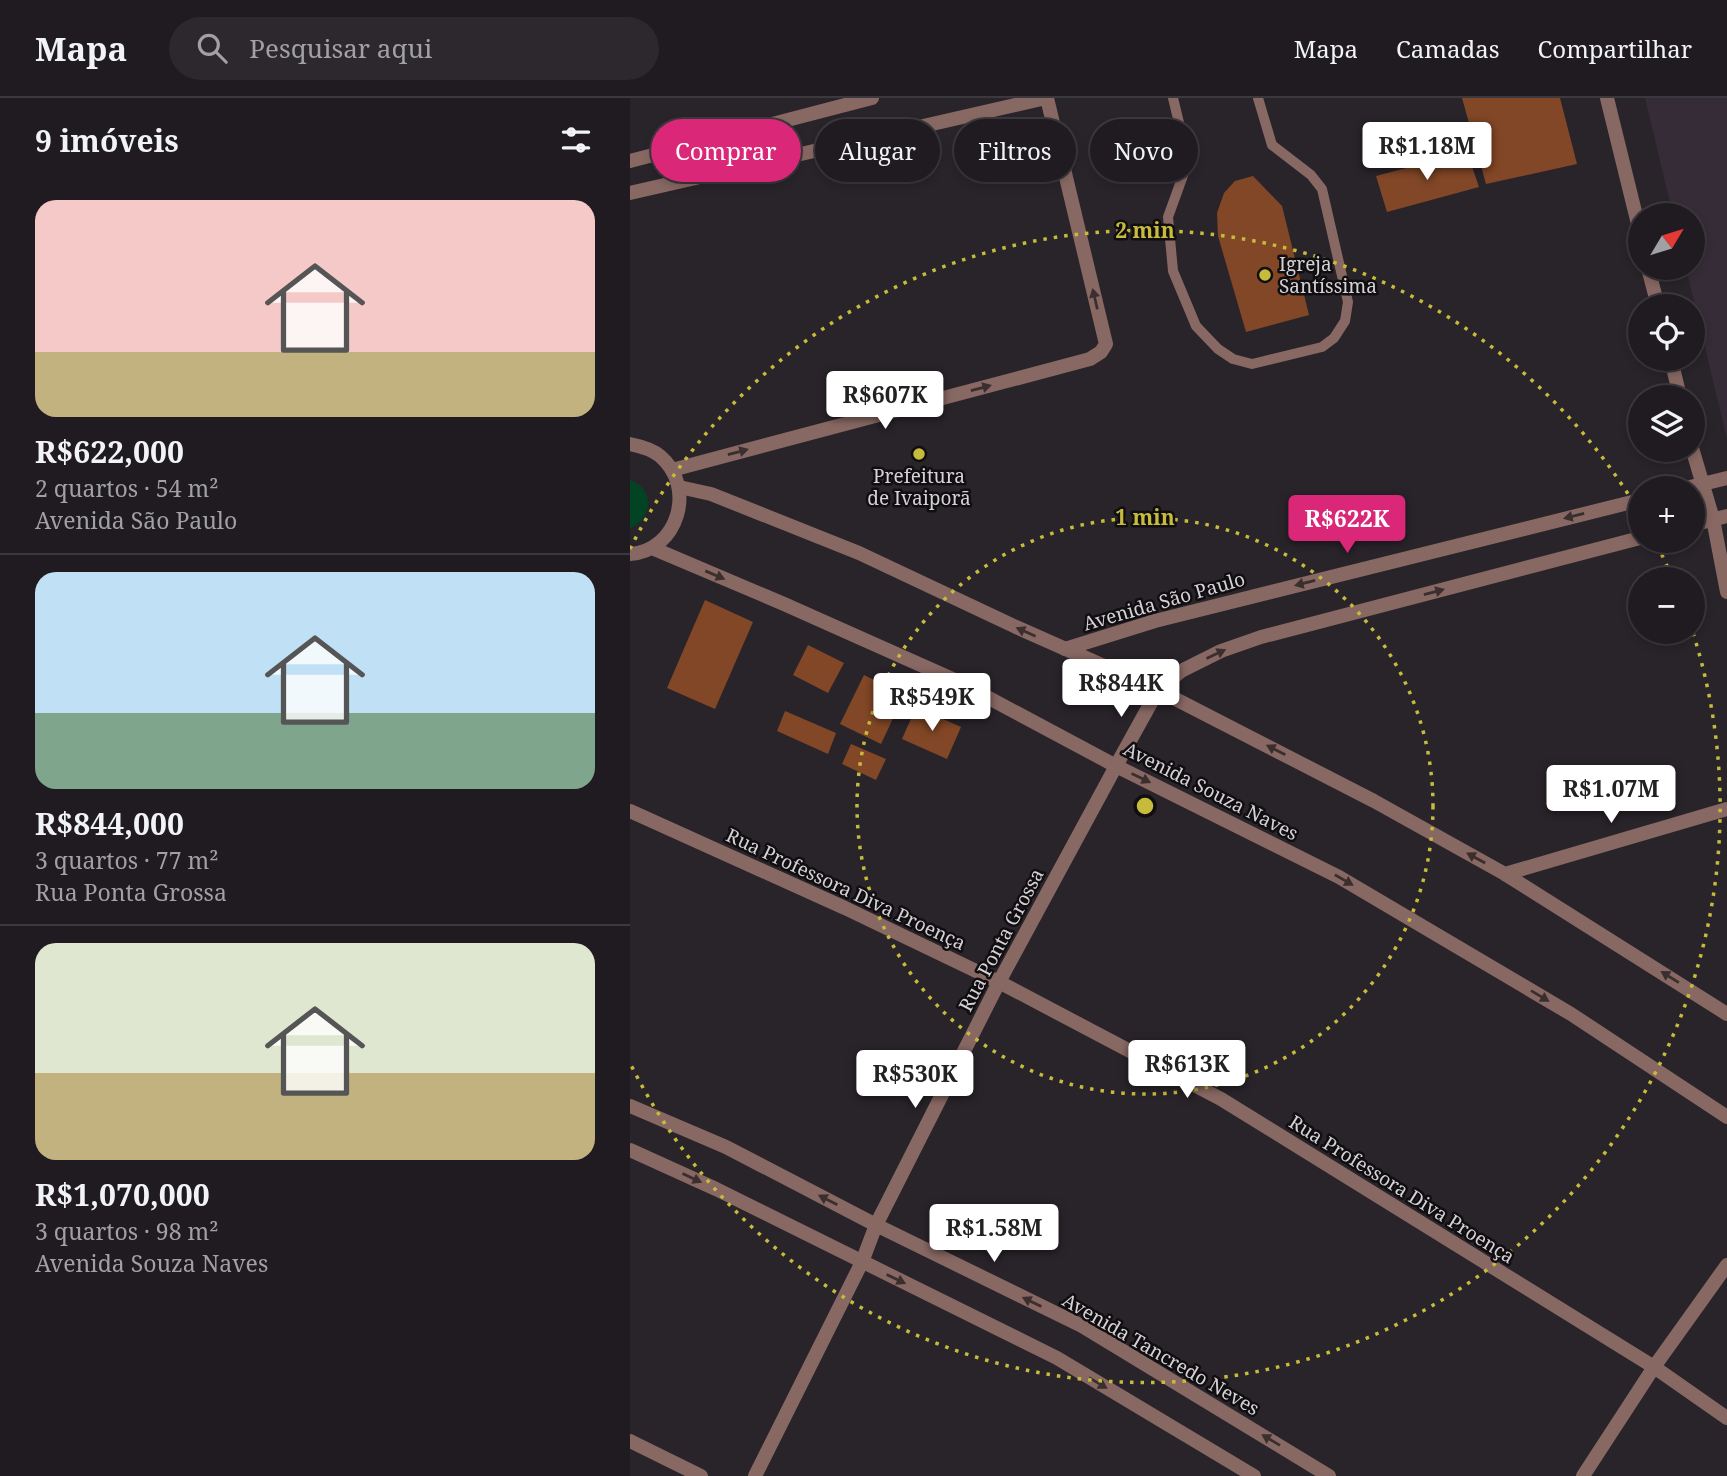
<!DOCTYPE html>
<html lang="pt">
<head>
<meta charset="utf-8">
<style>
	body { margin:0; font-family:"Noto Serif",serif; background:#2c282d; color:#f1f3f6; height:100vh; display:flex; flex-direction:column; font-size:26px; white-space:nowrap }
	* { box-sizing:border-box; margin:0 }
	p { font-size:23px; color:#a1a1a5 }
	.icon { flex:none; width:38px; height:38px; fill:none; stroke:currentColor; stroke-width:2; stroke-linecap:round; stroke-linejoin:round }
	.map { position:relative; flex:1; overflow:hidden }
	.panel { display:flex; flex-direction:column; background:#1f1b20; width:630px }
	.panel>* { flex:none }
	.hud { position:absolute; left:21px; top:21px; width:665px; height:63px; display:flex; gap:14px }
	.needle { width:46px; rotate:52deg }
	.fabs { position:absolute; left:998px; top:105px; display:grid; gap:14px }
	.fabs a { display:grid; place-items:center; width:77px; height:77px; border-radius:50%; background:#1f1b20; box-shadow:0 4px 10px #0003,0 0 0 2px #3c393e; font-size:35px }
	.price { position:absolute; translate:-50% -60px; padding:0 16px; border-radius:7px; background:#fff; color:#222; font-size:23px; line-height:46px; filter:drop-shadow(0 2px 4px #0008) }
	.price::after { content:''; position:absolute; left:50%; top:42px; width:21px; height:16px; margin-left:-10px; background:inherit; clip-path:polygon(0 0,100% 0,50% 100%) }
	.price.current { background:#db2777; color:#fff }
	ul { padding:0; list-style:none }
	li { display:grid; align-content:center; gap:14px; height:371px; padding:0 35px }
	li+li { border-top:2px solid #3c393e }
	li span { display:grid; place-items:center; height:217px; border-radius:21px; color:#555 }
	li>.icon { margin-inline-start:auto }
	span .icon { width:126px; height:126px; fill:#fffc; stroke-width:1 }
	li b { font-size:30px }
	h2 { display:flex; justify-content:space-between; align-items:center; height:84px; padding:0 35px; font-size:30px }
	.chip { padding:0 24px; border-radius:32px; background:#1f1b20; box-shadow:0 4px 10px #0003,0 0 0 2px #3c393e; font-size:24px; line-height:63px }
	.chip.current { background:#db2777; color:#fff }
	header { display:flex; align-items:center; gap:42px; box-sizing:border-box; height:98px; padding:0 35px; background:#1f1b20; border-bottom:2px solid #3c393e }
	header strong { font-size:33px }
	nav { display:flex; gap:38px; margin-inline-start:auto; font-size:24px }
	.search { width:490px; height:63px; background:#2c282d; display:flex; align-items:center; gap:18px; box-sizing:border-box; padding:0 24px; border-radius:38px; color:#a1a1a5; font-size:26px }
	main { display:flex; flex:1; min-height:0 }
	.map>svg:first-child { display:block }
</style>
</head>
<body>
<header>
<strong>Mapa</strong>
<div class="search"><svg class="icon" aria-label="search" viewBox="0 0 24 24"><circle cx="10" cy="10" r="6"/><path d="M15 15l6 6"/></svg>Pesquisar aqui</div>
<nav><a>Mapa</a><a>Camadas</a><a>Compartilhar</a></nav>
</header>
<main>
<section class="panel">
<h2>9 imóveis<svg class="icon" aria-label="filters" viewBox="0 0 24 24"><path d="M4 7h16M4 17h16"/><circle cx="9" cy="7" r="2"/><circle cx="15" cy="17" r="2"/></svg></h2>
<ul>
<li><span style="background:linear-gradient(#f6c9c9 70%,#c2b280 0)"><svg class="icon" aria-label="home" viewBox="0 0 24 24"><path d="M3 11l9-7 9 7M6 9v11h12V9"/></svg></span><div><b>R$622,000</b><p>2 quartos · 54 m²</p><p>Avenida São Paulo</p></div></li>
<li><span style="background:linear-gradient(#bfe0f5 65%,#7fa58c 0)"><svg class="icon" aria-label="home" viewBox="0 0 24 24"><path d="M3 11l9-7 9 7M6 9v11h12V9"/></svg></span><div><b>R$844,000</b><p>3 quartos · 77 m²</p><p>Rua Ponta Grossa</p></div></li>
<li><span style="background:linear-gradient(#dfe7d0 60%,#c2b280 0)"><svg class="icon" aria-label="home" viewBox="0 0 24 24"><path d="M3 11l9-7 9 7M6 9v11h12V9"/></svg></span><div><b>R$1,070,000</b><p>3 quartos · 98 m²</p><p>Avenida Souza Naves</p></div></li>
</ul>
</section>
<div class="map">
<svg width="1097" height="1378" viewBox="0 0 1097 1378">
	<rect width="100%" height="100%" fill="#29242a"/>
	<!-- built -->
	<path fill="#352c37" d="M 1015,0 L 1097,0 L 1097,341 L 1056,170 L 1062,170 L 1062,117 L 1043,117 Z"/>
	<!-- green -->
	<path fill="#024324" d="M 0,382 C 25,390 23,421 0,430 Z"/>
	<!-- building -->
	<g fill="#824726">
		<path d="M 832,0 L 930,0 L 947,66 L 856,86 Z"/>
		<path d="M 837,54 L 849,89 L 757,114 L 746,78 Z"/>
		<path d="M 623,78 L 652,108 L 679,217 L 616,234 L 588,138 L 587,115 L 594,95 L 605,83 Z"/>
		<path d="M 75,502 L 123,524 L 85,611 L 37,590 Z"/>
		<path d="M 178,547 L 214,565 L 198,595 L 163,577 Z"/>
		<path d="M 234,577 L 274,597 L 251,646 L 210,626 Z"/>
		<path d="M 286,609 L 331,629 L 317,661 L 272,641 Z"/>
		<path d="M 155,613 L 206,635 L 198,656 L 147,633 Z"/>
		<path d="M 221,646 L 256,661 L 246,682 L 212,666 Z"/>
	</g>
	<g fill="none" stroke-linecap="round" stroke-linejoin="round">
		<!-- service -->
		<path stroke="#886863" stroke-width="10" d="M 543,0 L 557,58 L 555,72 L 538,119 L 543,173 L 566,228 L 588,251 L 603,261 L 622,266 L 692,249 L 704,240 L 715,223 L 718,204 L 692,91 L 681,77 L 642,47 L 628,0"/>
		<!-- minor -->
		<g stroke="#886863" stroke-width="14">
			<path d="M 977,0 L 1010,134"/>
			<path d="M 1018,170 L 1028,208"/>
			<path d="M 1041,261 L 1050,299"/>
			<path d="M 1062,350 L 1083,421 L 1097,494"/>
			<path d="M 42,372 L 460,261 L 471,254 L 476,246 L 417,0"/>
			<path d="M 0,713 L 215,810 L 369,884 L 591,1001 L 1024,1269 L 1097,1320"/>
			<path d="M 875,776 L 1097,711"/>
			<path d="M 0,1343 L 71,1378"/>
			<path d="M 125,1378 L 232,1164 L 246,1127 L 369,884 L 486,668"/>
			<path d="M 953,1378 L 1024,1269 L 1097,1167"/>
		</g>
		<!-- tertiary -->
		<g stroke="#886863" stroke-width="14">
			<path d="M 0,63 L 242,0"/>
			<path d="M 0,95 L 416,0"/>
			<path d="M 0,346 C 10,348 22,351 30,358 C 67,389 48,453 0,456"/>
			<path d="M 49,389 L 81,396 L 229,455 L 386,529 L 528,592 L 744,703 L 875,776 L 1097,916"/>
			<path d="M 1056,390 L 1097,380"/>
			<path d="M 1062,427 L 1097,418"/>
			<path d="M 22,450 L 154,506 L 329,584 L 486,668 L 709,779 L 941,916 L 1097,1019"/>
			<path d="M 435,551 L 525,523 L 1010,402"/>
			<path d="M 486,668 L 528,592 L 551,573 L 591,553 L 631,539 L 1010,440"/>
			<path d="M 0,1008 L 96,1049 L 246,1127 L 452,1228 L 699,1378"/>
			<path d="M 0,1052 L 86,1091 L 427,1260 L 624,1378"/>
		</g>
	</g>
	<!-- one-way arrows -->
	<defs><path id="oneway-solid" d="M-6-.8H1V-3.2L6.5 0L1 3.2V.8H-6Z" transform="scale(1.75)"/></defs>
	<g fill="#3b2e2e">
		<use href="#oneway-solid" transform="translate(465 201) rotate(-103)"/>
		<use href="#oneway-solid" transform="translate(351 290) rotate(-15)"/>
		<use href="#oneway-solid" transform="translate(108 354) rotate(-15)"/>
		<use href="#oneway-solid" transform="translate(944 418) rotate(166)"/>
		<use href="#oneway-solid" transform="translate(85 477) rotate(23)"/>
		<use href="#oneway-solid" transform="translate(675 485) rotate(166)"/>
		<use href="#oneway-solid" transform="translate(804 494) rotate(-15)"/>
		<use href="#oneway-solid" transform="translate(396 534) rotate(-156)"/>
		<use href="#oneway-solid" transform="translate(586 556) rotate(-25)"/>
		<use href="#oneway-solid" transform="translate(646 652) rotate(-153)"/>
		<use href="#oneway-solid" transform="translate(511 680) rotate(26)"/>
		<use href="#oneway-solid" transform="translate(846 760) rotate(-151)"/>
		<use href="#oneway-solid" transform="translate(714 782) rotate(30)"/>
		<use href="#oneway-solid" transform="translate(1040 879) rotate(-148)"/>
		<use href="#oneway-solid" transform="translate(910 898) rotate(31)"/>
		<use href="#oneway-solid" transform="translate(62 1080) rotate(25)"/>
		<use href="#oneway-solid" transform="translate(198 1102) rotate(-153)"/>
		<use href="#oneway-solid" transform="translate(266 1181) rotate(26)"/>
		<use href="#oneway-solid" transform="translate(402 1204) rotate(-154)"/>
		<use href="#oneway-solid" transform="translate(468 1285) rotate(31)"/>
		<use href="#oneway-solid" transform="translate(641 1342) rotate(-149)"/>
	</g>
	<!-- distance rings -->
	<g fill="none" stroke="#c7bb3c" stroke-width="3.5" stroke-dasharray="3.5 7">
		<circle cx="515" cy="708" r="288"/>
		<path d="M0 451A575 575 0 0 1 1008 412M1027 447A575 575 0 0 1 1042 479M1063 535A575 575 0 0 1 0 965"/>
	</g>
	<!-- markers -->
	<g fill="#c7bb3c" stroke="#110e11" stroke-width="2.5">
		<circle cx="635" cy="177" r="7"/>
		<circle cx="289" cy="356" r="7"/>
	</g>
	<g text-anchor="middle" stroke-width="5" stroke-linejoin="round" paint-order="stroke">
		<!-- poi labels -->
		<g font-size="19" fill="#d5d2d6" stroke="#110e11" text-anchor="start">
			<text x="649" y="173">Igreja<tspan x="649" dy="22">Santíssima</tspan></text>
			<text x="289" y="385" text-anchor="middle">Prefeitura<tspan x="289" dy="22">de Ivaiporã</tspan></text>
		</g>
		<!-- street labels -->
		<g font-size="19" fill="#d5d2d6" stroke="#110e11">
			<text transform="translate(534 503) rotate(-16)" y="7">Avenida São Paulo</text>
			<text transform="translate(581 693) rotate(27)" y="7">Avenida Souza Naves</text>
			<text transform="translate(216 791) rotate(25)" y="7">Rua Professora Diva Proença</text>
			<text transform="translate(371 842) rotate(-62)" y="7">Rua Ponta Grossa</text>
			<text transform="translate(772 1091) rotate(32)" y="7">Rua Professora Diva Proença</text>
			<text transform="translate(531 1256) rotate(30)" y="7">Avenida Tancredo Neves</text>
		</g>
	</g>
	<circle cx="515" cy="708" r="10" fill="#c7bb3c" stroke="#110e11" stroke-width="3.5"/>
	<g font-size="21" text-anchor="middle" font-weight="bold" fill="#c7bb3c" stroke="#110e11" stroke-width="5" stroke-linejoin="round" paint-order="stroke">
		<text x="515" y="140">2 min</text>
		<text x="515" y="427">1 min</text>
	</g>
</svg>
<div class="fabs">
<a><svg class="needle" viewBox="-14 -14 28 28"><path d="M0-13l5 13h-10z" fill="#e53935"/><path d="M0 13l5-13h-10z" fill="#a1a1a5"/></svg></a>
<a><svg class="icon" aria-label="locate" viewBox="0 0 24 24"><circle cx="12" cy="12" r="6"/><path d="M12 2v4M12 18v4M2 12h4M18 12h4"/></svg></a>
<a><svg class="icon" aria-label="layers" viewBox="0 0 24 24"><path d="M12 4l9 5-9 5-9-5zM3 14l9 5 9-5"/></svg></a>
<a>+</a>
<a>−</a>
</div>
<b class="price" style="left:797px;top:84px">R$1.18M</b>
<b class="price" style="left:255px;top:333px">R$607K</b>
<b class="price current" style="left:717px;top:457px">R$622K</b>
<b class="price" style="left:491px;top:621px">R$844K</b>
<b class="price" style="left:302px;top:635px">R$549K</b>
<b class="price" style="left:981px;top:727px">R$1.07M</b>
<b class="price" style="left:557px;top:1002px">R$613K</b>
<b class="price" style="left:285px;top:1012px">R$530K</b>
<b class="price" style="left:364px;top:1166px">R$1.58M</b>
<div class="hud">
<a class="chip current">Comprar</a>
<a class="chip">Alugar</a>
<a class="chip">Filtros</a>
<a class="chip">Novo</a>
</div>
</div>
</main>
</body>
</html>
